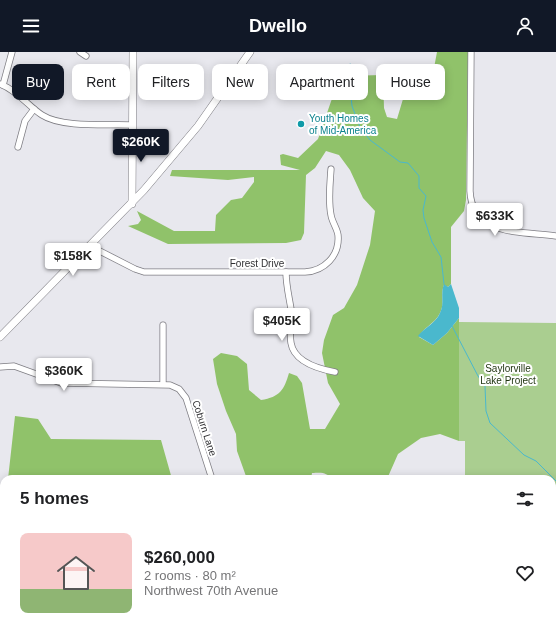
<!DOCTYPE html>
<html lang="en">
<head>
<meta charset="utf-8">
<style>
	body { margin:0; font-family:Helvetica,sans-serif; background:#f6f6f6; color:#202124; height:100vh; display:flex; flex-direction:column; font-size:15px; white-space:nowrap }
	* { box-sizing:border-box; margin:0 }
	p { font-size:13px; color:#757577 }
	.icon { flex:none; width:22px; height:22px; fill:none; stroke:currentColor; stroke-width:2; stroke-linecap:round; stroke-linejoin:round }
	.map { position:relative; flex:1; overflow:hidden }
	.sheet { position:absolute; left:0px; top:423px; width:556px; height:156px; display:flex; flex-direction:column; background:#fff; border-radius:12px 12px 0 0; box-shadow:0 2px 10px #0003 }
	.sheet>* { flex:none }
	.top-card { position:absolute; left:12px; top:12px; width:532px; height:36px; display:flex; gap:8px }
	.price { position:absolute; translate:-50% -34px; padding:0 9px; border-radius:4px; background:#fff; color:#222; font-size:13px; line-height:26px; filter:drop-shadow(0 1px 2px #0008) }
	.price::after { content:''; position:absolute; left:50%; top:24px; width:12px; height:9px; margin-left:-6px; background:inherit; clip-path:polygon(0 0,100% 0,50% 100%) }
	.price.selected { background:#111827; color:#fff }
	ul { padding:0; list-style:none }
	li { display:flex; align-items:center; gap:12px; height:100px; padding:0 20px }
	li+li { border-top:1px solid #e0e0e0 }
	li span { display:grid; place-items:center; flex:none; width:112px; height:80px; border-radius:8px; color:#555 }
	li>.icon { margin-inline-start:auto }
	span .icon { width:48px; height:48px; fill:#fffc; stroke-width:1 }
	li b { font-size:17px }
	h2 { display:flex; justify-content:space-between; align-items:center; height:48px; padding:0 20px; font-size:17px }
	.tag { padding:0 14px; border-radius:8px; background:#fff; box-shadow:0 2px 10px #0003; font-size:14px; line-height:36px }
	.tag.selected { background:#111827; color:#fff }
	header { display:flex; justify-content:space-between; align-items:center; height:52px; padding:0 20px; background:#111827; color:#fff; font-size:18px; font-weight:600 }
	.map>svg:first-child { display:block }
</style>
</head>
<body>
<header><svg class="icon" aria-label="menu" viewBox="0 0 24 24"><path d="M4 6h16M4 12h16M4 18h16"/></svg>Dwello<svg class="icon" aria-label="person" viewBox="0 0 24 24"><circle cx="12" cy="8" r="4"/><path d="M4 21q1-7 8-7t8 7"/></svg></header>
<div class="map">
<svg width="556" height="579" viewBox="0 0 556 579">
	<rect width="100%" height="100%" fill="#e8e8ee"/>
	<!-- green -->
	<path fill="#aace90" d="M 459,270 L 556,271 L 556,579 L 331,579 L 338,575 L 552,575 L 552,427 L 465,427 L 465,389 L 459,389 Z"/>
	<!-- forest -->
	<g fill="#90c26a">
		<path d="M 437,0 L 468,0 L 466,148 L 464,159 L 451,175 L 451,232 L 448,235 L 444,233 C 440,242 445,252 440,261 C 435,272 423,275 419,285 L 433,293 L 447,281 L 459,266 L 459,389 L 440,382 L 421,386 L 398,402 L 387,427 L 370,427 L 368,424 C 359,427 345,430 336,426 C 323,422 327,420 312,421 L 311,427 L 247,427 L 237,399 L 236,382 L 226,359 L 217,332 L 213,307 L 221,301 L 237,304 L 247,312 L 249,338 L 261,348 C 280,345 284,338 289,321 L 297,324 L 302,331 L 310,377 L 325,377 L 340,352 L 328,331 L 322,301 L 324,288 L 333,263 L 344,256 L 357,233 L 370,193 L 375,159 L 363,146 L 350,118 L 339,103 L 326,99 L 315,116 L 306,123 L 304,181 L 301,188 L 286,191 L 168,192 L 128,174 L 138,172 L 141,168 L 137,159 L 174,179 L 215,179 L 216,163 L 231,148 L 242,146 L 254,130 L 254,125 L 228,128 L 170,124 L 172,118 L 300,118 L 281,113 L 280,103 L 283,102 L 298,106 L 318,87 L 336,35 L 329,31 L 311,38 L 302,24 L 306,17 L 318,15 L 332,17 L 342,24 L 383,23 L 384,56 L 387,65 L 397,67 L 403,47 L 396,23 C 401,16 407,17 415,18 L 422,31 L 428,33 L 434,16 Z"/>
		<path d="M 15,364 L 38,367 L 51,387 L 161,388 L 172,427 L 8,427 Z"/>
		<path d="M 4,463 L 4,540 L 0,540 L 0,497 Z"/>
		<path d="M 206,575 L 338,575 L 331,579 L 206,579 Z"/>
	</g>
	<!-- water -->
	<path fill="#4ab8cd" d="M 444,232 L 448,235 L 451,232 L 459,256 L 459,266 L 447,281 L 433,293 L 418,284 C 425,275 436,271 440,261 C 445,251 440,242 444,232 Z"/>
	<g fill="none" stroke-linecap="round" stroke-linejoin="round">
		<!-- stream -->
		<g stroke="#4ab8cd" stroke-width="1">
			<path d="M 350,12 L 348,17 L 352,54 L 360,75 L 370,88 L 400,110 L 408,111 L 419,124 L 419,136 L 426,144 L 423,158 L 424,166 L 432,190 L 441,205 L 444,232"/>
			<path d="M 452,274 L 478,324 L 485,334 L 486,359 L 490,371 L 524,403 L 536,409 L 556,429"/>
			<path d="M 552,455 L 556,452"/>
			<path d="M 552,486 L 556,490"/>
			<path d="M 552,516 L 556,512"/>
			<path d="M 395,579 C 408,574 422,579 435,575"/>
		</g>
		<defs>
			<g id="minor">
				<path d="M 80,0 L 86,4"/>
				<path d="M 471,0 L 470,139 C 472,185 523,179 556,184"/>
				<path d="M 0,32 C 17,38 28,54 42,63 C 62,76 108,72 131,73"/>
				<path d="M 3,33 L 12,0"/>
				<path d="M 18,95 L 25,69 L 34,57"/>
				<path d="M 90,194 L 135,217 L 144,220 L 305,220 C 324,219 340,204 338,183 C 337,176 332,170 331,163 C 328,148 330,132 331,117"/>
				<path d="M 286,220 C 286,233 289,244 291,257 C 292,268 289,280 291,291 C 294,310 319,317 335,320"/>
				<path d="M 0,315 L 14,314 L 61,331 L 170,333 L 179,337 L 186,346 L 212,427"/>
				<path d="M 163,332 L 163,273"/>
				<path d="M 0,543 L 4,543"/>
				<path d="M 83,575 L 86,579"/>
			</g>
			<g id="major">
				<path d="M 132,152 L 133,0"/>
				<path d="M 0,285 L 144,138 L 198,74 L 250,0"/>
			</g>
		</defs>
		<!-- minor casing -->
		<use href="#minor" stroke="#7e7d83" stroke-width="7"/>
		<!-- major casing -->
		<use href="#major" stroke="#7e7d83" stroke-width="8"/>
		<!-- minor -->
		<use href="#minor" stroke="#fff" stroke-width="5.5"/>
		<!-- major -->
		<use href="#major" stroke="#fff" stroke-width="7"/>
	</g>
	<!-- markers -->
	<circle fill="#0f9aa8" stroke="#fff" stroke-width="1.5" cx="301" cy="72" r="4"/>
	<g text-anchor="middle" stroke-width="4" stroke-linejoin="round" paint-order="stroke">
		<!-- culture labels -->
		<g font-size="10" fill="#0d838f" stroke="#fff" text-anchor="start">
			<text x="309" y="70">Youth Homes<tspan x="309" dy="12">of Mid-America</tspan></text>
		</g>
		<!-- street labels -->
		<g font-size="10" fill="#2f2f32" stroke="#fff">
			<text x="257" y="215">Forest Drive</text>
			<text transform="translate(205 376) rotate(72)" y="4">Coburn Lane</text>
		</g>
		<!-- park labels -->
		<g font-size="10" fill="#1f330f" stroke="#fff">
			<text x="508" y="320">Saylorville<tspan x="508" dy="12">Lake Project</tspan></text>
		</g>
	</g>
</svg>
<b class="price selected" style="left:141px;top:111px">$260K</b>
<b class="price" style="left:495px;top:185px">$633K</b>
<b class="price" style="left:73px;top:225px">$158K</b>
<b class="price" style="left:282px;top:290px">$405K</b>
<b class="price" style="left:64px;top:340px">$360K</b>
<div class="top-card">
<a class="tag selected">Buy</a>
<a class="tag">Rent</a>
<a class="tag">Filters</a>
<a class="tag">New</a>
<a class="tag">Apartment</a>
<a class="tag">House</a>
</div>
<section class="sheet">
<h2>5 homes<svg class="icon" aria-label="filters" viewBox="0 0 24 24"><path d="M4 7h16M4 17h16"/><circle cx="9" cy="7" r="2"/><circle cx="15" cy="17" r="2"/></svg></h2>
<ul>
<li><span style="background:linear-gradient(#f6c9c9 70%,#8fb573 0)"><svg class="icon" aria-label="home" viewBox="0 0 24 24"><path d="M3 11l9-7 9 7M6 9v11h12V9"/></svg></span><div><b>$260,000</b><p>2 rooms · 80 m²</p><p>Northwest 70th Avenue</p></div><svg class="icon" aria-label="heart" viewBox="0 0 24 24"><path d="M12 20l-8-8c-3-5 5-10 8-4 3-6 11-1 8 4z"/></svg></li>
</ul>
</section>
</div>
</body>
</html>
